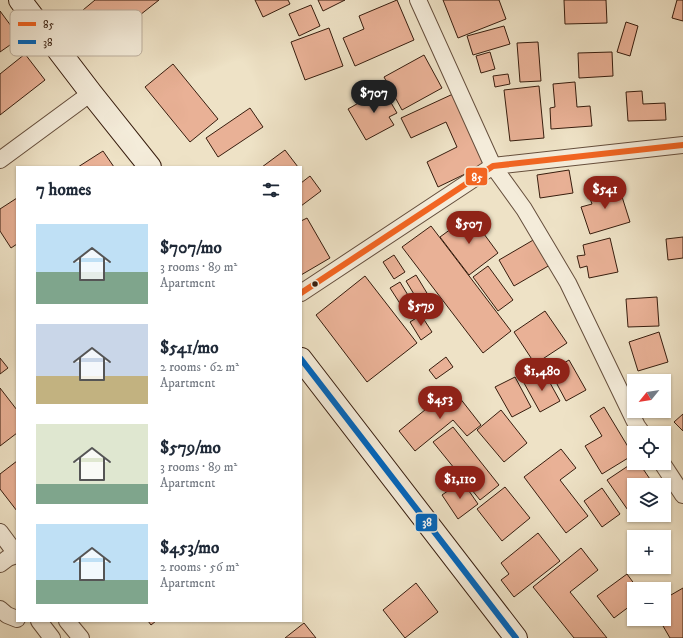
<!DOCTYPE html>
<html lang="en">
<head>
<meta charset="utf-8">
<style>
	body { margin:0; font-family:"IM FELL DW Pica",serif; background:#f6f6f7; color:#1f2937; height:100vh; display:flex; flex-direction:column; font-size:15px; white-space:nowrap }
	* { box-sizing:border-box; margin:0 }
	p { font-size:13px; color:#747a83 }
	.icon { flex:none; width:22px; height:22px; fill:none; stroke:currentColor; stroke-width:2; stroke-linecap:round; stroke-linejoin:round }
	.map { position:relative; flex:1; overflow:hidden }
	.sheet { position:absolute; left:16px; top:166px; width:286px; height:456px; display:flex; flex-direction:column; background:#fff; border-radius:0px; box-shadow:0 1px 3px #0004 }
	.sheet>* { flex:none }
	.needle { width:26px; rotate:240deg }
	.tools { position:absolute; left:627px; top:374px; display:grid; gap:8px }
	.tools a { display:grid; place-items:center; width:44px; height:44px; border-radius:0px; background:#fff; box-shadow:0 1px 3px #0004; font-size:20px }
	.price { position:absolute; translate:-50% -34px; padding:0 9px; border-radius:14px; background:#8f2418; color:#fff; font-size:13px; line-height:26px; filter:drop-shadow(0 1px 2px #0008) }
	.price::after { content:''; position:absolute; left:50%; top:24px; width:12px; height:9px; margin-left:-6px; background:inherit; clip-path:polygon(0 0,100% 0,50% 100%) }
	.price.on { background:#222; color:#fff }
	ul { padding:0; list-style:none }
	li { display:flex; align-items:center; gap:12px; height:100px; padding:0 20px }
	li span { display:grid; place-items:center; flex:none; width:112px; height:80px; border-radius:0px; color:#555 }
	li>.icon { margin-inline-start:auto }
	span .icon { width:48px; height:48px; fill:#fffc; stroke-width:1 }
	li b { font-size:17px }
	h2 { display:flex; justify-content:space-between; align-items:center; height:48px; padding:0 20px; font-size:17px }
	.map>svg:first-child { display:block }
</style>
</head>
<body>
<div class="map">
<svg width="683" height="638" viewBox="0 0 683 638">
	<rect width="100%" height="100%" fill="#eee2c6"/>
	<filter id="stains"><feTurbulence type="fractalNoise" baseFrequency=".005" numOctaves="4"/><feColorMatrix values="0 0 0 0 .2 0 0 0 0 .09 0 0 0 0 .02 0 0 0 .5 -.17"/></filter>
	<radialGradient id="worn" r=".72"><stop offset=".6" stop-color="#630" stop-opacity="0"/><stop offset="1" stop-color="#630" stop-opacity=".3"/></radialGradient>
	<!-- building -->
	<g fill="#e9b196" stroke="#371d0e">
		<path d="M 95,0 L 159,0 L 107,41 L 83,10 Z"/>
		<path d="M 255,0 L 288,0 L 290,4 L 263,17 Z"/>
		<path d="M 318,0 L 345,0 L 323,11 Z"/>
		<path d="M 397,0 L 414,40 L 355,66 L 343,38 L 364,29 L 359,16 Z"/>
		<path d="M 443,0 L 499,0 L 506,19 L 458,38 Z"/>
		<path d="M 564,0 L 606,0 L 607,23 L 565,24 Z"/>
		<path d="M 677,0 L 683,0 L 683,21 L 672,18 Z"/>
		<path d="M 311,5 L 320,26 L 299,36 L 289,14 Z"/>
		<path d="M 0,11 L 20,38 L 0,52 Z"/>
		<path d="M 626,22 L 638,26 L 630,56 L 617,52 Z"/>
		<path d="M 504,26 L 510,44 L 473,55 L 467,36 Z"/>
		<path d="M 329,28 L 343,66 L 305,80 L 291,42 Z"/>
		<path d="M 538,42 L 541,81 L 520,82 L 517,43 Z"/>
		<path d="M 490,52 L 495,69 L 481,73 L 476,56 Z"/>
		<path d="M 612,52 L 613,76 L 579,78 L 578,53 Z"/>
		<path d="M 25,54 L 45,80 L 0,115 L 0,74 Z"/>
		<path d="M 424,55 L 442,88 L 402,110 L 384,77 Z"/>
		<path d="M 173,64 L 218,119 L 190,142 L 145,87 Z"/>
		<path d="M 508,74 L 510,84 L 495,87 L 493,76 Z"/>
		<path d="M 575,82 L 577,107 L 590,106 L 592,126 L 551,129 L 550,108 L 555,107 L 553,84 Z"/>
		<path d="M 539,86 L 544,138 L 510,141 L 504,90 Z"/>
		<path d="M 383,89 L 397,113 L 389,117 L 394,125 L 366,140 L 348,109 Z"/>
		<path d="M 642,91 L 643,104 L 665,103 L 666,120 L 628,121 L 626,92 Z"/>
		<path d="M 453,94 L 486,164 L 438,187 L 427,162 L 457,147 L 446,122 L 411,138 L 401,118 Z"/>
		<path d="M 250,108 L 263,127 L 218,157 L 206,138 Z"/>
		<path d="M 285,150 L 298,167 L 262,167 Z"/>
		<path d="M 103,151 L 114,167 L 78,167 Z"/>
		<path d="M 569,170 L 573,193 L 540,198 L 537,175 Z"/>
		<path d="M 310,176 L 321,191 L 301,206 L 301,183 Z"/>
		<path d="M 618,184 L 630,222 L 590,234 L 581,207 L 592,204 L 588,193 Z"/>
		<path d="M 17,198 L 17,244 L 11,248 L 0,231 L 0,209 Z"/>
		<path d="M 470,215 L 498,253 L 469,275 L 440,237 Z"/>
		<path d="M 307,218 L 330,258 L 301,275 L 301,221 Z"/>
		<path d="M 431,226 L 511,331 L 483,353 L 402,247 Z"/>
		<path d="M 683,237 L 683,258 L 668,260 L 666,239 Z"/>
		<path d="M 610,238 L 618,272 L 589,278 L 587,266 L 580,268 L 577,256 L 585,255 L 583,245 Z"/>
		<path d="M 535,239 L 550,265 L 514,286 L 499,260 Z"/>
		<path d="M 394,255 L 405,272 L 394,279 L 383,262 Z"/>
		<path d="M 488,266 L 513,300 L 498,311 L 473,277 Z"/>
		<path d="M 416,275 L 433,303 L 423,309 L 406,281 Z"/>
		<path d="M 365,276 L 417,343 L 367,382 L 316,315 Z"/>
		<path d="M 400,282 L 417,310 L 408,316 L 390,288 Z"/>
		<path d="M 657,297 L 659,326 L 628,327 L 626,299 Z"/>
		<path d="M 545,311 L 567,343 L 535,364 L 514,332 Z"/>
		<path d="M 421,315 L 432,332 L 421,340 L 410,322 Z"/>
		<path d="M 659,332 L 668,362 L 638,371 L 629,342 Z"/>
		<path d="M 446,357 L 453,367 L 436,379 L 429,370 Z"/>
		<path d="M 0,358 L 8,368 L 0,374 Z"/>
		<path d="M 569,360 L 586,390 L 566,401 L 550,371 Z"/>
		<path d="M 544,372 L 560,401 L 540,412 L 524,383 Z"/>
		<path d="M 515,377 L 531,407 L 512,417 L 495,387 Z"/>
		<path d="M 0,388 L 17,410 L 17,433 L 0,446 Z"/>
		<path d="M 452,388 L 481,425 L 467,436 L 453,420 L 415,451 L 399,431 Z"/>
		<path d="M 604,407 L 633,455 L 602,474 L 585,446 L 602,436 L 590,416 Z"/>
		<path d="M 501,410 L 527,443 L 504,462 L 477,430 Z"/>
		<path d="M 683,414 L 683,431 L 674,422 Z"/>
		<path d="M 453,427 L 499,485 L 480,500 L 433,442 Z"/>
		<path d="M 561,449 L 576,468 L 560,480 L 588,516 L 566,533 L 524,477 Z"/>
		<path d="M 17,461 L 17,511 L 0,489 L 0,474 Z"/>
		<path d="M 634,462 L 634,463 L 639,463 L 654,485 L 634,485 L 634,515 L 632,516 L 607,480 Z"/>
		<path d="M 462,481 L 478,504 L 458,519 L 442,495 Z"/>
		<path d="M 505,487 L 530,518 L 502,541 L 477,509 Z"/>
		<path d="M 602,488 L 620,514 L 602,527 L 584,501 Z"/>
		<path d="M 538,533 L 560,561 L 514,597 L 501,580 L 509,574 L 501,563 Z"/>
		<path d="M 581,548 L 598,570 L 570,592 L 607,638 L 574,638 L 533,587 Z"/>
		<path d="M 627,574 L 638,589 L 634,589 L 634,603 L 614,618 L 597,596 Z"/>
		<path d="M 416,583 L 438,612 L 405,638 L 383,610 Z"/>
		<path d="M 683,588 L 683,638 L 670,638 L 659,619 L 664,619 L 664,599 Z"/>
		<path d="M 148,621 L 156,621 L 151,625 Z"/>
		<path d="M 304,623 L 316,638 L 285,638 Z"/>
	</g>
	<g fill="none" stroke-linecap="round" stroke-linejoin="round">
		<defs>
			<g id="street">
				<path d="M 418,0 L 493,166 L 524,209 L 568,283 L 637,426 L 642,433"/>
				<path d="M 0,160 L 91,93"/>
				<path d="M 301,293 L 493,166 L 683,145"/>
				<path d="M 662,463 L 683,495"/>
				<path d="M 0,532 L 17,555"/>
				<path d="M 0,564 L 8,558 L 17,555"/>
				<path d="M 0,609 L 7,615 L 17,619"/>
				<path d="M 39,621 L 52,638"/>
				<path d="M 67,621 L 81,638"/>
			</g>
			<g id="secondary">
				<path d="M 20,0 L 91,93 L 150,167"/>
				<path d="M 301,359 L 516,638"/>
			</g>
		</defs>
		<!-- street casing -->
		<use href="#street" stroke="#654e3c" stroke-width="18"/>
		<!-- secondary casing -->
		<use href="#secondary" stroke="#371d0e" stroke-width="24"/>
		<!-- street -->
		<use href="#street" stroke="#f4ecda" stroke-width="16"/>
		<!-- secondary -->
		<use href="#secondary" stroke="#f4ecda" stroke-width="22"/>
		<defs>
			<path id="bus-1" d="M 301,293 L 493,166 L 683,145"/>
			<path id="bus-2" d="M 301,359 L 516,638"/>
		</defs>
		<!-- bus-1 casing -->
		<use href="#bus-1" stroke="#f4ecda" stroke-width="9"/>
		<!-- bus-2 casing -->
		<use href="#bus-2" stroke="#f4ecda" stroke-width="9"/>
		<!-- bus-1 -->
		<use href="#bus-1" stroke="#f26522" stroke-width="6"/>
		<!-- bus-2 -->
		<use href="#bus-2" stroke="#0065bd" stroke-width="6"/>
	</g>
	<!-- markers -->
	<circle fill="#371d0e" stroke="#f4ecda" stroke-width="1.5" cx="315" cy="284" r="3.5"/>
	<!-- legend -->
	<rect x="10" y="10" width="132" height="46" rx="6" fill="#f4ecda" stroke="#bbae9d" stroke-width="1"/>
	<rect x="18" y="22" width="18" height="4" fill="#f26522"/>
	<rect x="18" y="40" width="18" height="4" fill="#0065bd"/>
	<g font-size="11" fill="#371d0e">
		<text x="43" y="28">85</text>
		<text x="43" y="46">38</text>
	</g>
	<g stroke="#f4ecda" stroke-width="1.5">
		<rect x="465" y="167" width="23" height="19" rx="4" fill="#f26522"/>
		<rect x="415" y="513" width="23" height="19" rx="4" fill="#0065bd"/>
	</g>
	<g font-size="11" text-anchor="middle" font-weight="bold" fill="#fff">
		<text x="477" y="181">85</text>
		<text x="427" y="526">38</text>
	</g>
	<rect width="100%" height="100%" filter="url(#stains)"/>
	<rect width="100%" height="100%" fill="url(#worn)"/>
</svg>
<div class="tools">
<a><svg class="needle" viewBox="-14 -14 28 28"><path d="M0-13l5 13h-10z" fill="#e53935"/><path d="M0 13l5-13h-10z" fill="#747a83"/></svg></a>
<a><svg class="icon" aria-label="locate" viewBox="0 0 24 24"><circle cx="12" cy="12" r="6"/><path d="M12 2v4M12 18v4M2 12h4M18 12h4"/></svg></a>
<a><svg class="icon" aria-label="layers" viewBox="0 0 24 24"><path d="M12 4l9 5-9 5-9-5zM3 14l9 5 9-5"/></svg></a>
<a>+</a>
<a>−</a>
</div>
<b class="price on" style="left:374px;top:114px">$707</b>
<b class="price" style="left:605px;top:210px">$541</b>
<b class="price" style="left:469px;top:245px">$507</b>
<b class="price" style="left:421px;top:327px">$579</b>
<b class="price" style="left:542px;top:392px">$1,480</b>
<b class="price" style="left:440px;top:420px">$453</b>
<b class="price" style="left:460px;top:500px">$1,110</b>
<section class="sheet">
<h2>7 homes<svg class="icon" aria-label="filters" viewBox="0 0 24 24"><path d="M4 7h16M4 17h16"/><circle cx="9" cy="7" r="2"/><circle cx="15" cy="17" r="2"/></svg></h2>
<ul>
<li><span style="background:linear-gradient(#bfe0f5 60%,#7fa58c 0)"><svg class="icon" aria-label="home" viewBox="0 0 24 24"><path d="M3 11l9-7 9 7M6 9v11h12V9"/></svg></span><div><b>$707/mo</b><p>3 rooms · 89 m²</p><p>Apartment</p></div></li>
<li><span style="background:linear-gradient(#c9d6e8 65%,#c2b280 0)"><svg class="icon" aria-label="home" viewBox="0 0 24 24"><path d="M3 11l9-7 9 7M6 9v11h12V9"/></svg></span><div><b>$541/mo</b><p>2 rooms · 62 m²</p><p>Apartment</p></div></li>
<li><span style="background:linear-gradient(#dfe7d0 75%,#7fa58c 0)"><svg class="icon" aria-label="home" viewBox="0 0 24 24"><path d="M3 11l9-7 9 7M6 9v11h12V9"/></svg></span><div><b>$579/mo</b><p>3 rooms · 89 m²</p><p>Apartment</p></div></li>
<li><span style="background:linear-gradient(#bfe0f5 70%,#7fa58c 0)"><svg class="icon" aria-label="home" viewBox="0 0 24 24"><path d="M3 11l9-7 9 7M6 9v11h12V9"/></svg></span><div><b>$453/mo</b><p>2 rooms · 56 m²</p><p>Apartment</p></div></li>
</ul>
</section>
</div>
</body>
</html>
